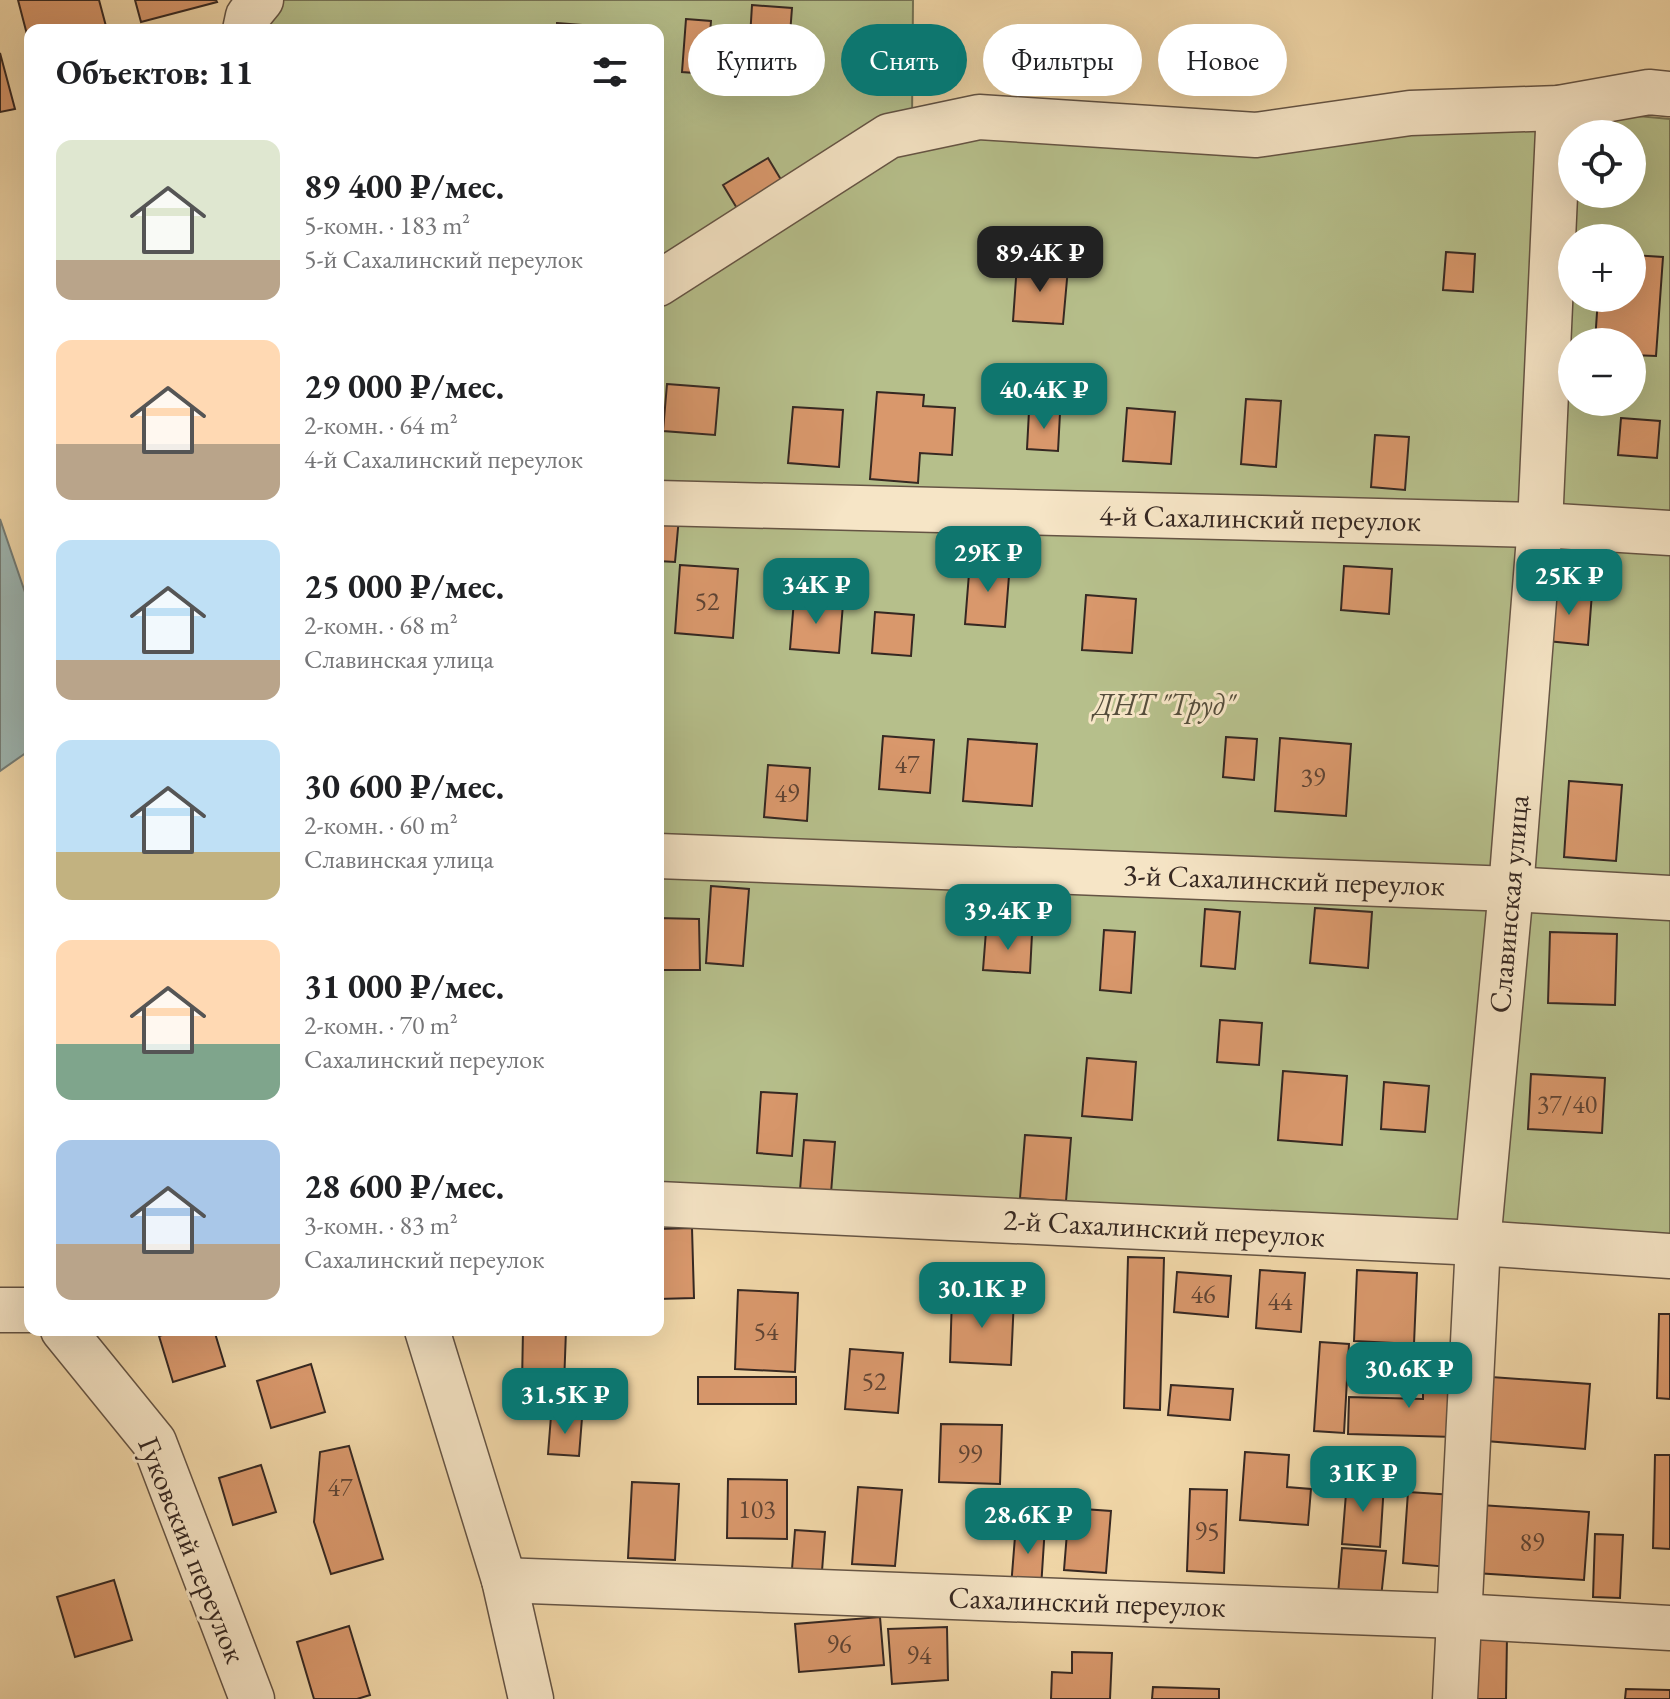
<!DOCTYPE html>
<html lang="ru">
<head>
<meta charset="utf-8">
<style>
	body { margin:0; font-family:"EB Garamond",serif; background:#f6f6f6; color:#202124; height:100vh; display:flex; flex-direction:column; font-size:30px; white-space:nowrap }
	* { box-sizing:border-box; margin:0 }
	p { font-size:26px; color:#757577 }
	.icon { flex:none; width:44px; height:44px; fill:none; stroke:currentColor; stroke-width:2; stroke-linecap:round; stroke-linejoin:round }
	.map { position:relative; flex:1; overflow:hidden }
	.details { position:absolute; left:24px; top:24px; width:640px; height:1312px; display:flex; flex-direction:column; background:#fff; border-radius:16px; box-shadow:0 8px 32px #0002 }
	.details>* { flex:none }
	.banner { position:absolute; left:688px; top:24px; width:760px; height:72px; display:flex; gap:16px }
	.controls { position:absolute; left:1558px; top:120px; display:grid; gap:16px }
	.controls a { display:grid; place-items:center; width:88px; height:88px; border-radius:50%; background:#fff; box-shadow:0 8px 32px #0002; font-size:40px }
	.price { position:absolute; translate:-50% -68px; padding:0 18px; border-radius:16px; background:#0f766e; color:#fff; font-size:26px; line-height:52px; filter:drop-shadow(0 2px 4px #0008) }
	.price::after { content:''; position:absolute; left:50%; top:48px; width:24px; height:18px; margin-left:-12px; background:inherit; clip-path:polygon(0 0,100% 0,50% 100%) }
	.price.active { background:#222; color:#fff }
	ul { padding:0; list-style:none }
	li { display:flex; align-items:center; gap:24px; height:200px; padding:0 32px }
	li span { display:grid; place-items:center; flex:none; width:224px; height:160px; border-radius:16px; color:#555 }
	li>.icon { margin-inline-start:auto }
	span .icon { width:96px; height:96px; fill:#fffc; stroke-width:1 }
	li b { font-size:34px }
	h2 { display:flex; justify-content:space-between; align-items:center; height:96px; padding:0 32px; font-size:34px }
	.pill { padding:0 28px; border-radius:36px; background:#fff; box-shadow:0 8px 32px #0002; font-size:28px; line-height:72px }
	.pill.active { background:#0f766e; color:#fff }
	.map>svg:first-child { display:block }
</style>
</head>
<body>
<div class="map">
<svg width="1670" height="1699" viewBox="0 0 1670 1699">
	<rect width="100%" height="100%" fill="#f1d7a8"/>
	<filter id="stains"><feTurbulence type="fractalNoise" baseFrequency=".0025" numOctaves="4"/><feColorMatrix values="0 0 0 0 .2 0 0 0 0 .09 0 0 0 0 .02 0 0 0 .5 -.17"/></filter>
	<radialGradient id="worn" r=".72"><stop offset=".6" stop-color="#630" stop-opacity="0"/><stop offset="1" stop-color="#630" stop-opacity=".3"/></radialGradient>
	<!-- green -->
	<path fill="#b6bf8b" stroke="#767456" stroke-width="2" fill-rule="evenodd" d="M 264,0 L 913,0 L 912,123 L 1595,112 L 1670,119 L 1670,1265 L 658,1202 L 658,30 L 246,30 ZM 1572,134 L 1632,134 L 1632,194 L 1572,194 ZM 1572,238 L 1632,238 L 1632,298 L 1572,298 ZM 1572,342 L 1632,342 L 1632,402 L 1572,402 Z"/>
	<!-- water -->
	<path fill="#9fb7b2" stroke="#757e78" stroke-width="2" d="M 0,519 L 30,607 L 30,750 L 0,771 Z"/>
	<!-- building -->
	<g fill="#d9986c" stroke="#362822" stroke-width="2">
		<path d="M 18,0 L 99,0 L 107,30 L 30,30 L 30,46 Z"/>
		<path d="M 135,0 L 216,0 L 217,2 L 141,22 Z"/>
		<path d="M 752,5 L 792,8 L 787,74 L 748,71 Z"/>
		<path d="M 686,19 L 711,21 L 707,74 L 682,72 Z"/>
		<path d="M 557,23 L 594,26 L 594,30 L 557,30 Z"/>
		<path d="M 0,53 L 15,109 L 0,112 Z"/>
		<path d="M 768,158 L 786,188 L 741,215 L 723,185 Z"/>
		<path d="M 1446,252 L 1475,254 L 1473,292 L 1443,290 Z"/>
		<path d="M 1632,255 L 1663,257 L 1656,356 L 1632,355 L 1632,342 L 1595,342 L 1598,298 L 1632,298 Z"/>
		<path d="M 1017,264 L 1068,268 L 1063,324 L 1013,321 Z"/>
		<path d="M 667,384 L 719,388 L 715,435 L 663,431 Z"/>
		<path d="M 877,392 L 924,395 L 923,406 L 955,408 L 952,455 L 920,453 L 918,483 L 870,479 Z"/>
		<path d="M 1246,399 L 1281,401 L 1276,467 L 1241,464 Z"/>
		<path d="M 793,407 L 843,410 L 839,467 L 788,463 Z"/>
		<path d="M 1127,408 L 1175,412 L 1171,464 L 1123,461 Z"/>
		<path d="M 1029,411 L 1060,413 L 1058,451 L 1027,449 Z"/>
		<path d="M 1621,418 L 1660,421 L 1657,458 L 1618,455 Z"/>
		<path d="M 1375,435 L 1409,437 L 1405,490 L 1371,487 Z"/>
		<path d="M 658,516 L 679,517 L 675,562 L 658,561 Z"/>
		<path d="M 970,561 L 1010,563 L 1005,627 L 965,624 Z"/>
		<path d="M 680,565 L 738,569 L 733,638 L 675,633 Z"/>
		<path d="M 1344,566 L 1392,569 L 1389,614 L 1341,610 Z"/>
		<path d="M 1550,590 L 1592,593 L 1588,645 L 1547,641 Z"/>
		<path d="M 1086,595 L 1136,599 L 1132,653 L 1082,650 Z"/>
		<path d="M 794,600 L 843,604 L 839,653 L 790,649 Z"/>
		<path d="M 875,612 L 914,615 L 911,656 L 872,653 Z"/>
		<path d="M 883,736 L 934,740 L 930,793 L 879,789 Z"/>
		<path d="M 1226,737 L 1257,739 L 1254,780 L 1223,777 Z"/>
		<path d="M 1280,738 L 1351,744 L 1346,816 L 1275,811 Z"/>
		<path d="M 968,739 L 1037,744 L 1032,806 L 963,801 Z"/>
		<path d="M 768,765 L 810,768 L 807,821 L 764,817 Z"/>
		<path d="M 1569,781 L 1622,785 L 1616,861 L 1564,857 Z"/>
		<path d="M 711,886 L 749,889 L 743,966 L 706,963 Z"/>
		<path d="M 1315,908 L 1372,912 L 1368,968 L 1310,963 Z"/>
		<path d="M 1205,909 L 1240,912 L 1235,969 L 1201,966 Z"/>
		<path d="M 658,918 L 699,919 L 700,970 L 658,970 Z"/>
		<path d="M 1104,930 L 1135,932 L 1131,993 L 1100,990 Z"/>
		<path d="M 986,931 L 1032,934 L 1030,973 L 983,970 Z"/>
		<path d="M 1550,932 L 1617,934 L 1615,1005 L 1548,1003 Z"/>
		<path d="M 1220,1020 L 1262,1023 L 1259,1065 L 1217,1062 Z"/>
		<path d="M 1087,1058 L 1136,1062 L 1132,1120 L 1082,1116 Z"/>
		<path d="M 1283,1071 L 1347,1076 L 1342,1145 L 1278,1140 Z"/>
		<path d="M 1531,1074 L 1605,1078 L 1602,1133 L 1528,1129 Z"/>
		<path d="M 1384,1082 L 1429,1086 L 1425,1132 L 1381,1129 Z"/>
		<path d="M 761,1092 L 797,1094 L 792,1156 L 757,1153 Z"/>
		<path d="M 1025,1135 L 1071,1138 L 1066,1201 L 1020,1198 Z"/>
		<path d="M 804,1140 L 835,1142 L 831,1193 L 800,1190 Z"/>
		<path d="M 692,1228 L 694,1298 L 658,1299 L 658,1229 Z"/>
		<path d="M 1128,1257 L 1164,1258 L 1160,1410 L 1124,1408 Z"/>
		<path d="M 1260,1270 L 1305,1273 L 1301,1332 L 1256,1328 Z"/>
		<path d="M 1357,1270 L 1417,1273 L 1414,1344 L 1354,1341 Z"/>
		<path d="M 1177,1272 L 1231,1276 L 1228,1317 L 1174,1312 Z"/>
		<path d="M 738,1290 L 798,1293 L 795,1372 L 735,1369 Z"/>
		<path d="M 952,1295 L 1014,1298 L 1011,1365 L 950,1362 Z"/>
		<path d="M 1659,1314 L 1670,1314 L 1670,1399 L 1657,1398 Z"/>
		<path d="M 179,1330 L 214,1330 L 225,1366 L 173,1382 L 159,1336 Z"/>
		<path d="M 523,1330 L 566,1330 L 564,1385 L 522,1384 Z"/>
		<path d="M 1320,1342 L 1349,1344 L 1344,1433 L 1314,1431 Z"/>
		<path d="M 850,1349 L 903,1353 L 898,1413 L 845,1409 Z"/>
		<path d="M 311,1364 L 325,1412 L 271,1428 L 257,1381 Z"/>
		<path d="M 1423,1367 L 1456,1368 L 1454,1437 L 1348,1434 L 1349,1397 L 1423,1399 Z"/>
		<rect x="698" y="1377" width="98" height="27"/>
		<path d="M 1491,1377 L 1590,1384 L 1585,1449 L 1486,1441 Z"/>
		<path d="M 1171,1385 L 1233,1389 L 1230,1420 L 1168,1415 Z"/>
		<path d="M 551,1416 L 582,1418 L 579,1456 L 548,1454 Z"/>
		<path d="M 941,1424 L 1002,1425 L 1000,1484 L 939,1482 Z"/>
		<path d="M 349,1446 L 383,1559 L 331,1574 L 314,1522 L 320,1452 Z"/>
		<path d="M 1245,1452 L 1289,1455 L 1287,1487 L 1311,1489 L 1308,1525 L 1240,1520 Z"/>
		<path d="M 1655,1455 L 1670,1455 L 1670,1549 L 1653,1548 Z"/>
		<path d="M 261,1465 L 276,1512 L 233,1525 L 219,1478 Z"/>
		<path d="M 728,1479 L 787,1480 L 787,1539 L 727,1538 Z"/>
		<path d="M 1347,1481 L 1384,1484 L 1380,1547 L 1342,1544 Z"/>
		<path d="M 632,1482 L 679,1484 L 675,1560 L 628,1558 Z"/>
		<path d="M 858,1487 L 902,1490 L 895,1566 L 852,1564 Z"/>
		<path d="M 1190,1489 L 1227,1490 L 1224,1573 L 1187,1571 Z"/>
		<path d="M 1408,1492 L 1454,1495 L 1449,1567 L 1403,1563 Z"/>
		<path d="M 1480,1505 L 1589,1512 L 1584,1580 L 1475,1573 Z"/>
		<path d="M 1069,1508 L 1111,1511 L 1106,1573 L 1064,1570 Z"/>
		<path d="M 1016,1524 L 1045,1526 L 1041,1588 L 1011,1587 Z"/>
		<path d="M 795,1530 L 825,1532 L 821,1584 L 791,1582 Z"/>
		<path d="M 1595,1534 L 1623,1535 L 1620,1598 L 1593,1597 Z"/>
		<path d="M 1342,1548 L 1386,1551 L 1381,1598 L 1338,1594 Z"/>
		<path d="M 114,1580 L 132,1640 L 75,1657 L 57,1597 Z"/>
		<path d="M 880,1617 L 884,1665 L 799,1672 L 795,1624 Z"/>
		<path d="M 349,1626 L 370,1695 L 357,1699 L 314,1699 L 297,1642 Z"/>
		<path d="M 947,1627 L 948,1680 L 892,1684 L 888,1629 Z"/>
		<path d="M 1466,1635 L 1507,1636 L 1506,1699 L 1465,1699 Z"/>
		<path d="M 1072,1652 L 1112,1653 L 1110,1699 L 1051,1699 L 1052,1672 L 1072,1673 Z"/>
		<path d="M 1153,1687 L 1219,1689 L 1219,1699 L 1152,1699 Z"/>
		<path d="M 1626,1689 L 1670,1690 L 1670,1699 L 1625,1699 Z"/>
	</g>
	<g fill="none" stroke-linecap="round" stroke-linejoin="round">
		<defs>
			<g id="minor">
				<path d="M 245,30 L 248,16 L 261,0"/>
				<path d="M 658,284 L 889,136 L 979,117 L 1256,135 L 1410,113 L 1559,108 L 1649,92 L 1670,94"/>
				<path d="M 658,503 L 1540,525 L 1670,533"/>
				<path d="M 658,856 L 1511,889 L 1670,898"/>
				<path d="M 658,1204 L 1478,1243 L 1670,1256"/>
				<path d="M 0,1310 L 30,1310"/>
				<path d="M 63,1330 L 154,1442 L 252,1699"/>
				<path d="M 427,1330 L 504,1580 L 531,1699"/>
				<path d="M 504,1580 L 1458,1616 L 1670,1628"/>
				<path d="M 1455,1699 L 1478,1243 L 1511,889 L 1540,525 L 1559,108"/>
			</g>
		</defs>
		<!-- minor casing -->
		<use href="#minor" stroke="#655444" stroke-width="47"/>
		<!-- minor -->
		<use href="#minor" stroke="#f6e5c6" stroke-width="44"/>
	</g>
	<g text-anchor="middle" stroke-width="6" stroke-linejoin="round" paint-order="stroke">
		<!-- number labels -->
		<g font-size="26" fill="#5f4434">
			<text x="707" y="610">52</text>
			<text x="907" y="773">47</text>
			<text x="1313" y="786">39</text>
			<text x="787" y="802">49</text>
			<text x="1567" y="1113">37/40</text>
			<text x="1203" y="1303">46</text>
			<text x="1280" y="1310">44</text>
			<text x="766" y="1340">54</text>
			<text x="874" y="1390">52</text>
			<text x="970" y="1463">99</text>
			<text x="340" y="1496">47</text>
			<text x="757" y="1518">103</text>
			<text x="1207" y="1540">95</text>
			<text x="1532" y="1551">89</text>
			<text x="839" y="1653">96</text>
			<text x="919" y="1664">94</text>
		</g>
		<!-- street labels -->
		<g font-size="30" fill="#362822" stroke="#f6e5c6">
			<text transform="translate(1260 518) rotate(1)" y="10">4-й Сахалинский переулок</text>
			<text transform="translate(1284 880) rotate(2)" y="10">3-й Сахалинский переулок</text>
			<text transform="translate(1509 904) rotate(-85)" y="10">Славинская улица</text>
			<text transform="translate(1164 1228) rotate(3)" y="10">2-й Сахалинский переулок</text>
			<text transform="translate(192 1550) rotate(68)" y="10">Гуковский переулок</text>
			<text transform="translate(1087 1602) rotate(2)" y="10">Сахалинский переулок</text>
		</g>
		<!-- park labels -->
		<g font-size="30" font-style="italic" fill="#564e3c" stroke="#f6e5c6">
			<text x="1164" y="715">ДНТ "Труд"</text>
		</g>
	</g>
	<rect width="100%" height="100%" filter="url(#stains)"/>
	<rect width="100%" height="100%" fill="url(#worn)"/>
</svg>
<div class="controls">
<a><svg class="icon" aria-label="locate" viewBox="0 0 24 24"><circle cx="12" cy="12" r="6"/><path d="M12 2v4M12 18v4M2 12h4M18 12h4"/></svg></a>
<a>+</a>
<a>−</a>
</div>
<b class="price active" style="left:1040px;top:294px">89.4K ₽</b>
<b class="price" style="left:1044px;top:431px">40.4K ₽</b>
<b class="price" style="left:988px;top:594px">29K ₽</b>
<b class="price" style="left:1569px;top:617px">25K ₽</b>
<b class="price" style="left:816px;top:626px">34K ₽</b>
<b class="price" style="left:1008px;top:952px">39.4K ₽</b>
<b class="price" style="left:982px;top:1330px">30.1K ₽</b>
<b class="price" style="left:1409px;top:1410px">30.6K ₽</b>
<b class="price" style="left:565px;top:1436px">31.5K ₽</b>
<b class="price" style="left:1363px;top:1514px">31K ₽</b>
<b class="price" style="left:1028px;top:1556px">28.6K ₽</b>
<div class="banner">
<a class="pill">Купить</a>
<a class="pill active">Снять</a>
<a class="pill">Фильтры</a>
<a class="pill">Новое</a>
</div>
<section class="details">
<h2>Объектов: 11<svg class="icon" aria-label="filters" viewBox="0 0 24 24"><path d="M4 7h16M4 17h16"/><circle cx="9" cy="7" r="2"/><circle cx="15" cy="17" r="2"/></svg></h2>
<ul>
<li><span style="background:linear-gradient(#dfe7d0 75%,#b9a48a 0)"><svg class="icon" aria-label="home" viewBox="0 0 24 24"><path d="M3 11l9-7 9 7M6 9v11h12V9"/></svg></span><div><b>89 400 ₽/мес.</b><p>5-комн. · 183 m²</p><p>5-й Сахалинский переулок</p></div></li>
<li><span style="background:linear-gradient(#ffd9b3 65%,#b9a48a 0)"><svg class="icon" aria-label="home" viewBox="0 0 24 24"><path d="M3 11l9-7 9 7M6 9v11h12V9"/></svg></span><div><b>29 000 ₽/мес.</b><p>2-комн. · 64 m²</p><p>4-й Сахалинский переулок</p></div></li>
<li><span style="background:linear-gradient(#bfe0f5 75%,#b9a48a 0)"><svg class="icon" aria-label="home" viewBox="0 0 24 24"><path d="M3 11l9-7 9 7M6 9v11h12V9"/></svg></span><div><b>25 000 ₽/мес.</b><p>2-комн. · 68 m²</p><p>Славинская улица</p></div></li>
<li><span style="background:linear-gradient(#bfe0f5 70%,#c2b280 0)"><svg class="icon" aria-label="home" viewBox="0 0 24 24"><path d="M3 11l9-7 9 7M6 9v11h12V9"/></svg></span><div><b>30 600 ₽/мес.</b><p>2-комн. · 60 m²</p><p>Славинская улица</p></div></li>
<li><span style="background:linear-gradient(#ffd9b3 65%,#7fa58c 0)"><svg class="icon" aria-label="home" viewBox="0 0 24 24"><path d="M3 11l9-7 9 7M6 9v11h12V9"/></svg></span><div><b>31 000 ₽/мес.</b><p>2-комн. · 70 m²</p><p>Сахалинский переулок</p></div></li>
<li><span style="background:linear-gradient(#a9c7e8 65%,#b9a48a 0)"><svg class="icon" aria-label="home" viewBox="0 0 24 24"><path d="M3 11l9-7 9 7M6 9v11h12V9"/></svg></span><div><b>28 600 ₽/мес.</b><p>3-комн. · 83 m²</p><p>Сахалинский переулок</p></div></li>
</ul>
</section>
</div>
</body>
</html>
